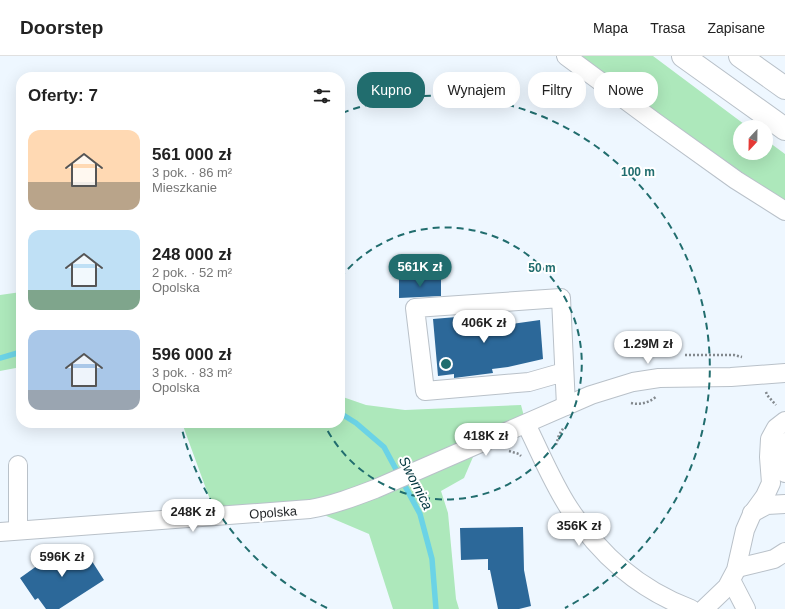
<!DOCTYPE html>
<html lang="pl">
<head>
<meta charset="utf-8">
<style>
	body { margin:0; font-family:Helvetica,sans-serif; background:#f6f6f6; color:#222; height:100vh; display:flex; flex-direction:column; font-size:15px; white-space:nowrap }
	* { box-sizing:border-box; margin:0 }
	p { font-size:13px; color:#767676 }
	.icon { flex:none; width:22px; height:22px; fill:none; stroke:currentColor; stroke-width:2; stroke-linecap:round; stroke-linejoin:round }
	.map { position:relative; flex:1; overflow:hidden }
	.side { position:absolute; left:16px; top:16px; width:329px; height:356px; display:flex; flex-direction:column; background:#fff; border-radius:16px; box-shadow:0 4px 16px #0002 }
	.side>* { flex:none }
	.hud { position:absolute; left:357px; top:16px; width:368px; height:36px; display:flex; gap:8px }
	.needle { width:26px; rotate:202deg }
	.buttons { position:absolute; left:733px; top:64px; display:grid; gap:8px }
	.buttons a { display:grid; place-items:center; width:40px; height:40px; border-radius:50%; background:#fff; box-shadow:0 4px 16px #0002; font-size:20px }
	.price { position:absolute; translate:-50% -34px; padding:0 9px; border-radius:14px; background:#fff; color:#222; font-size:13px; line-height:26px; filter:drop-shadow(0 1px 2px #0008) }
	.price::after { content:''; position:absolute; left:50%; top:24px; width:12px; height:9px; margin-left:-6px; background:inherit; clip-path:polygon(0 0,100% 0,50% 100%) }
	.price.current { background:#216d6e; color:#fff }
	ul { padding:0; list-style:none }
	li { display:flex; align-items:center; gap:12px; height:100px; padding:0 12px }
	li span { display:grid; place-items:center; flex:none; width:112px; height:80px; border-radius:12px; color:#555 }
	li>.icon { margin-inline-start:auto }
	span .icon { width:48px; height:48px; fill:#fffc; stroke-width:1 }
	li b { font-size:17px }
	h2 { display:flex; justify-content:space-between; align-items:center; height:48px; padding:0 12px; font-size:17px }
	.chip { padding:0 14px; border-radius:16px; background:#fff; box-shadow:0 4px 16px #0002; font-size:14px; line-height:36px }
	.chip.current { background:#216d6e; color:#fff }
	header { display:flex; align-items:center; gap:24px; box-sizing:border-box; height:56px; padding:0 20px; background:#fff; border-bottom:1px solid #e0e0e0 }
	header strong { font-size:19px }
	nav { display:flex; gap:22px; margin-inline-start:auto; font-size:14px }
	.map>svg:first-child { display:block }
</style>
</head>
<body>
<header>
<strong>Doorstep</strong>
<nav><a>Mapa</a><a>Trasa</a><a>Zapisane</a></nav>
</header>
<div class="map">
<svg width="785" height="553" viewBox="0 0 785 553">
	<rect width="100%" height="100%" fill="#eef7ff"/>
	<!-- green -->
	<g fill="#ade8bb">
		<path d="M 566,0 L 653,0 L 748,71 L 740,71 L 740,97 L 766,97 L 766,84 L 785,98 L 785,155 Z"/>
		<path d="M 21,236 L 21,311 L 0,315 L 0,239 Z"/>
		<path d="M 340,340 L 366,349 L 405,354 L 521,349 L 526,368 L 479,387 L 464,422 L 441,435 L 448,457 L 456,543 L 459,553 L 393,553 L 369,478 L 310,453 L 216,460 L 182,367 L 340,367 Z"/>
	</g>
	<g fill="none" stroke-linecap="round" stroke-linejoin="round">
		<!-- stream -->
		<g stroke="#6bd3e6" stroke-width="5.5">
			<path d="M 0,302 L 21,296"/>
			<path d="M 340,357 L 356,367 L 384,391 L 420,458 L 432,503 L 436,553"/>
		</g>
	</g>
	<!-- building -->
	<g fill="#2c6899">
		<path d="M 399,222 L 441,222 L 441,240 L 399,242 Z"/>
		<path d="M 504,257 L 505,269 L 540,264 L 543,303 L 508,311 L 492,313 L 493,317 L 454,322 L 454,318 L 438,320 L 433,263 Z"/>
		<path d="M 523,471 L 524,514 L 531,550 L 519,553 L 498,553 L 490,514 L 488,514 L 488,503 L 461,504 L 460,472 Z"/>
		<path d="M 81,488 L 104,524 L 59,553 L 46,553 L 38,542 L 35,544 L 20,522 L 55,497 L 58,501 Z"/>
	</g>
	<g fill="none" stroke-linecap="round" stroke-linejoin="round">
		<defs>
			<g id="minor">
				<path d="M 566,0 L 655,66 L 736,124 L 785,155"/>
				<path d="M 564,316 L 529,326 L 425,335 L 415,252 L 561,242 L 566,350"/>
				<path d="M 526,368 C 540,396 552,426 569,452 C 600,499 638,533 691,553"/>
				<path d="M 785,386 C 778,401 778,403 785,417"/>
				<path d="M 18,409 L 18,474"/>
				<path d="M 752,457 L 767,449 L 785,448"/>
				<path d="M 0,476 L 310,453 C 333,449 354,441 375,433 L 591,339 L 633,326 L 659,322 L 731,321 L 785,317"/>
				<path d="M 737,512 L 774,503 L 785,496"/>
				<path d="M 731,524 L 746,553"/>
				<path d="M 704,553 L 727,531 L 736,514 L 745,474 L 752,458 L 765,440 L 771,427 L 769,401 L 770,383 L 776,372 L 785,365"/>
			</g>
			<g id="major">
				<path d="M 683,0 L 785,73"/>
				<path d="M 740,0 L 785,32"/>
			</g>
		</defs>
		<!-- minor casing -->
		<use href="#minor" stroke="#b9c1c9" stroke-width="20"/>
		<!-- major casing -->
		<use href="#major" stroke="#b9c1c9" stroke-width="24"/>
		<!-- path -->
		<g stroke="#82888d" stroke-width="2.5" stroke-dasharray="2 2" stroke-linecap="butt">
			<path d="M 685,299 L 734,299 L 742,301"/>
			<path d="M 766,336 L 767,339 L 776,349"/>
			<path d="M 631,347 C 640,349 648,347 656,341"/>
			<path d="M 556,389 L 559,379 L 564,371"/>
			<path d="M 509,395 L 519,398 L 521,400"/>
		</g>
		<!-- minor -->
		<use href="#minor" stroke="#fff" stroke-width="18"/>
		<!-- major -->
		<use href="#major" stroke="#fff" stroke-width="22"/>
	</g>
	<!-- distance rings -->
	<g fill="none" stroke="#216d6e" stroke-width="2" stroke-dasharray="7 5">
		<path d="M340 222A136 136 0 1 1 324 368"/>
		<path d="M327 552A272 272 0 0 1 181 369M342 57A272 272 0 0 1 565 552"/>
	</g>
	<g text-anchor="middle" stroke-width="4" stroke-linejoin="round" paint-order="stroke">
		<!-- street labels -->
		<g font-size="13" fill="#25282b" stroke="#fff">
			<text transform="translate(273 456) rotate(-4)" y="5">Opolska</text>
		</g>
		<!-- water labels -->
		<g font-size="14" font-style="italic" fill="#02363e" stroke="#fff">
			<text transform="translate(416 427) rotate(63)" y="5">Swornica</text>
		</g>
	</g>
	<circle cx="446" cy="308" r="6" fill="#216d6e" stroke="#fff" stroke-width="2"/>
	<g font-size="12" text-anchor="middle" font-weight="bold" fill="#216d6e" stroke="#fff" stroke-width="4" stroke-linejoin="round" paint-order="stroke">
		<text x="638" y="120">100 m</text>
		<text x="542" y="216">50 m</text>
	</g>
</svg>
<div class="buttons">
<a><svg class="needle" viewBox="-14 -14 28 28"><path d="M0-13l5 13h-10z" fill="#e53935"/><path d="M0 13l5-13h-10z" fill="#767676"/></svg></a>
</div>
<b class="price current" style="left:420px;top:232px">561K zł</b>
<b class="price" style="left:484px;top:288px">406K zł</b>
<b class="price" style="left:648px;top:309px">1.29M zł</b>
<b class="price" style="left:486px;top:401px">418K zł</b>
<b class="price" style="left:193px;top:477px">248K zł</b>
<b class="price" style="left:579px;top:491px">356K zł</b>
<b class="price" style="left:62px;top:522px">596K zł</b>
<div class="hud">
<a class="chip current">Kupno</a>
<a class="chip">Wynajem</a>
<a class="chip">Filtry</a>
<a class="chip">Nowe</a>
</div>
<section class="side">
<h2>Oferty: 7<svg class="icon" aria-label="filters" viewBox="0 0 24 24"><path d="M4 7h16M4 17h16"/><circle cx="9" cy="7" r="2"/><circle cx="15" cy="17" r="2"/></svg></h2>
<ul>
<li><span style="background:linear-gradient(#ffd9b3 65%,#b9a48a 0)"><svg class="icon" aria-label="home" viewBox="0 0 24 24"><path d="M3 11l9-7 9 7M6 9v11h12V9"/></svg></span><div><b>561 000 zł</b><p>3 pok. · 86 m²</p><p>Mieszkanie</p></div></li>
<li><span style="background:linear-gradient(#bfe0f5 75%,#7fa58c 0)"><svg class="icon" aria-label="home" viewBox="0 0 24 24"><path d="M3 11l9-7 9 7M6 9v11h12V9"/></svg></span><div><b>248 000 zł</b><p>2 pok. · 52 m²</p><p>Opolska</p></div></li>
<li><span style="background:linear-gradient(#a9c7e8 75%,#9aa5b1 0)"><svg class="icon" aria-label="home" viewBox="0 0 24 24"><path d="M3 11l9-7 9 7M6 9v11h12V9"/></svg></span><div><b>596 000 zł</b><p>3 pok. · 83 m²</p><p>Opolska</p></div></li>
</ul>
</section>
</div>
</body>
</html>
